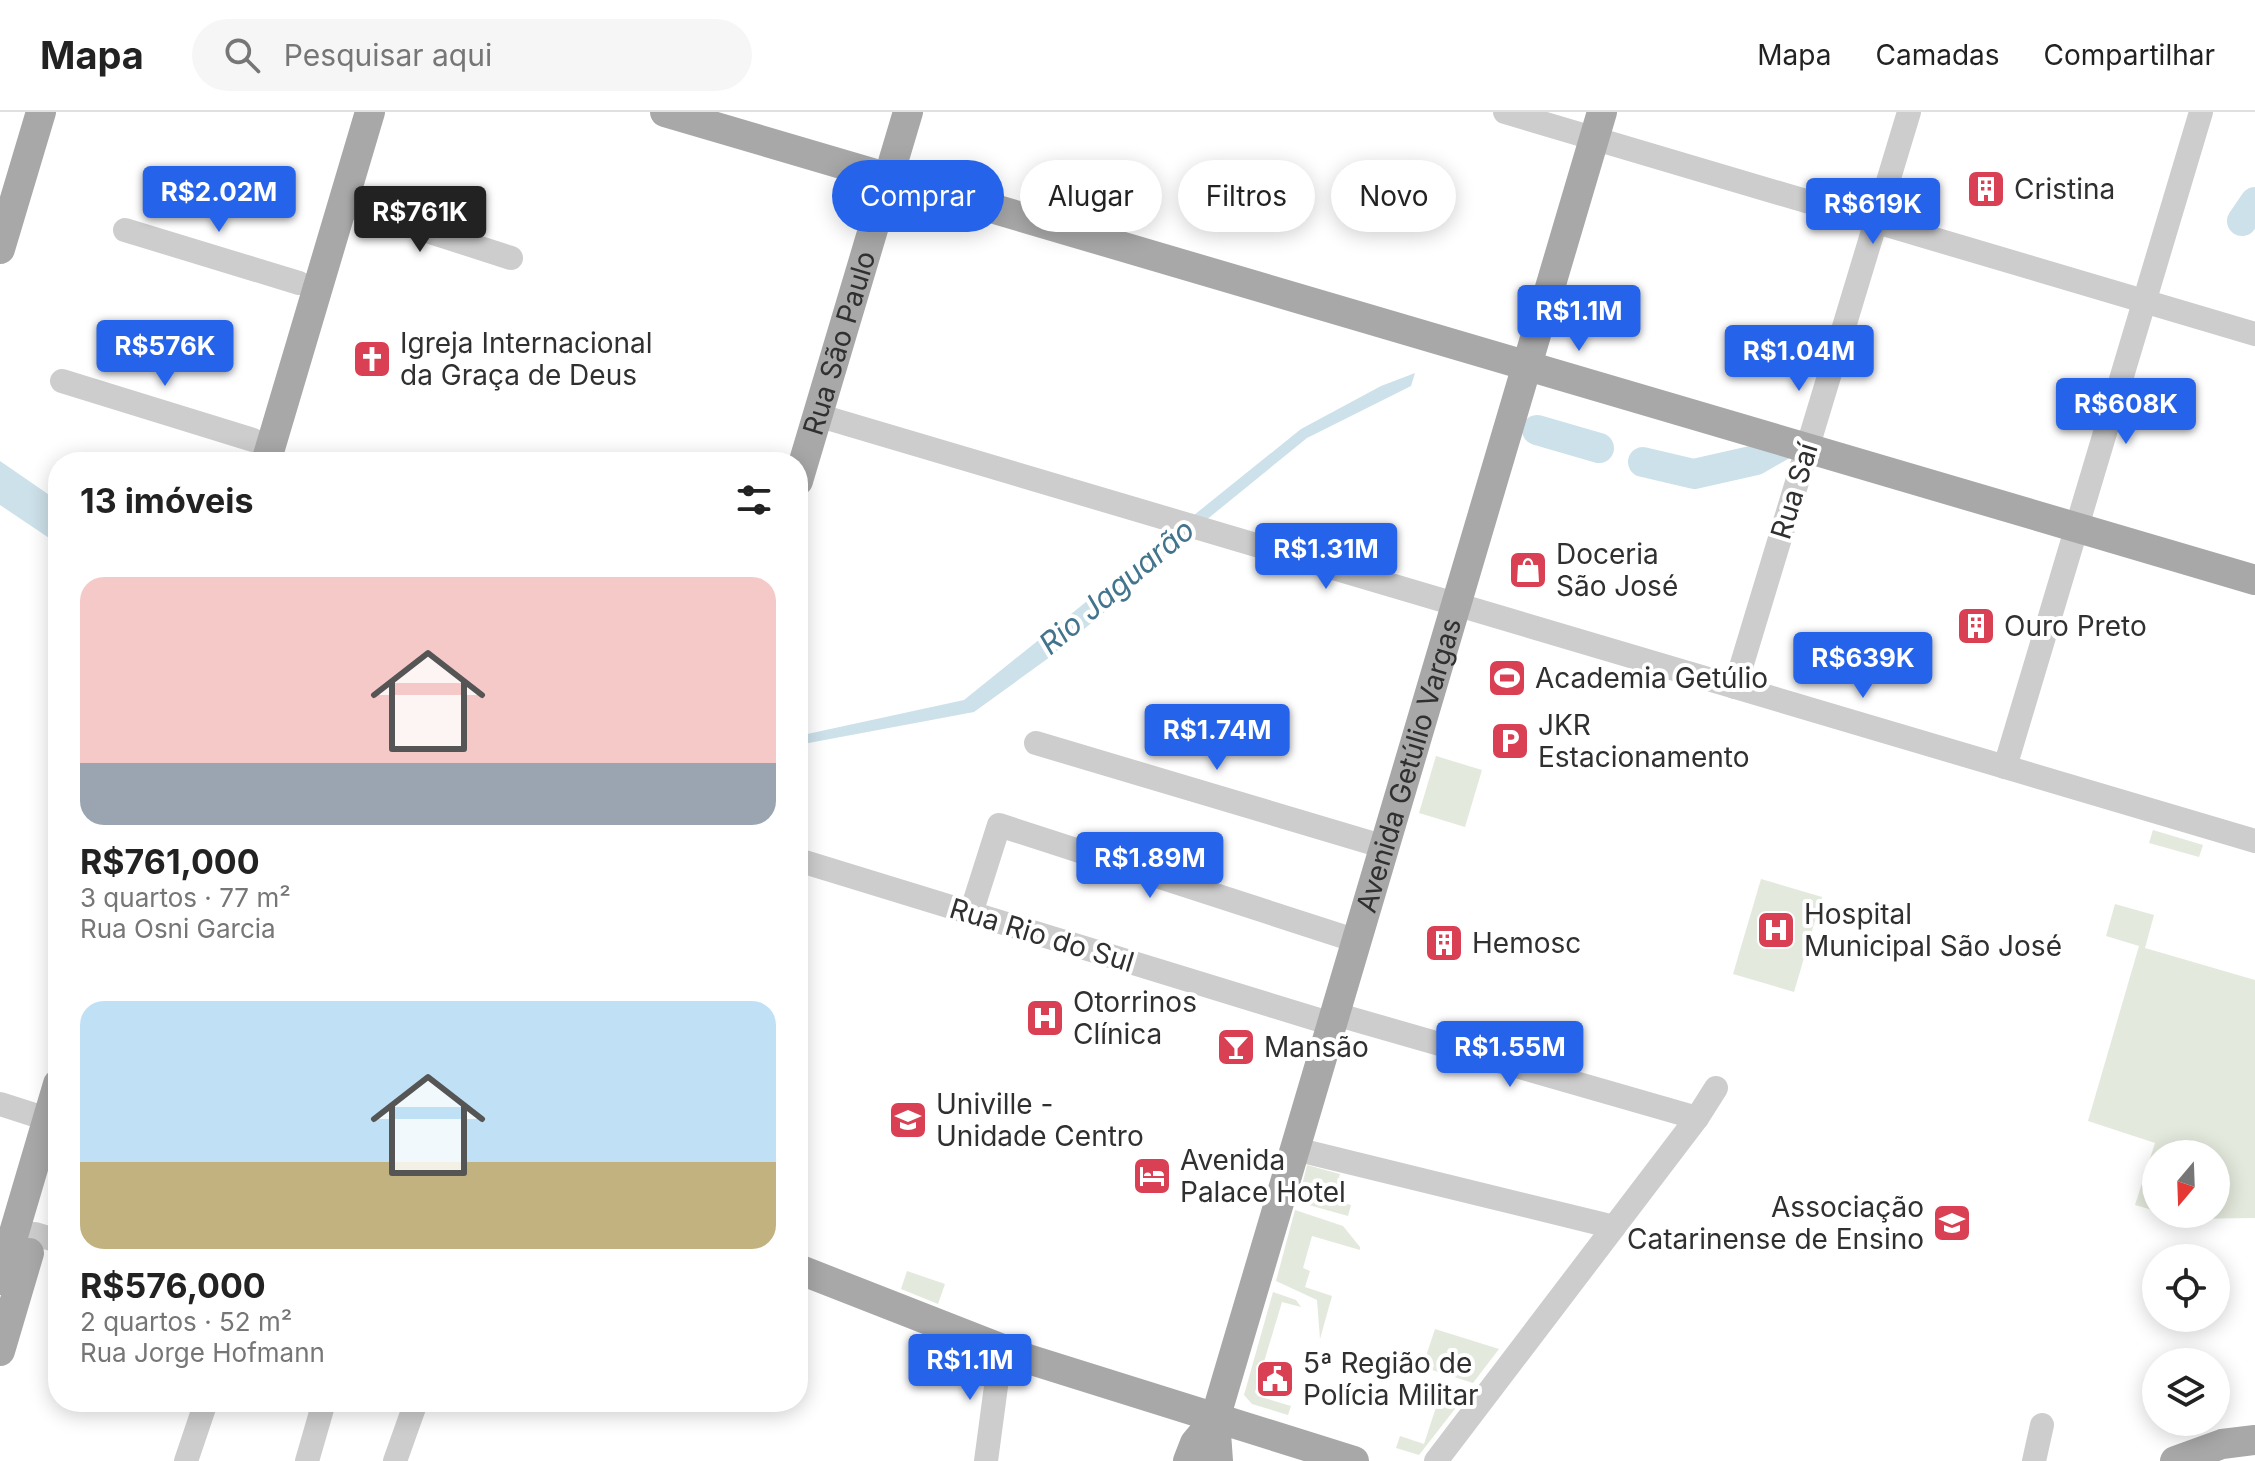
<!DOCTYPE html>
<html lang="pt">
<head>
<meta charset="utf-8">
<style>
	body { margin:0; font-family:Inter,sans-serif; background:#f6f6f6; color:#222; height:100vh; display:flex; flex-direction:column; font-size:30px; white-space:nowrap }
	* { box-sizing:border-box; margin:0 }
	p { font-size:26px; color:#767676 }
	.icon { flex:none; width:44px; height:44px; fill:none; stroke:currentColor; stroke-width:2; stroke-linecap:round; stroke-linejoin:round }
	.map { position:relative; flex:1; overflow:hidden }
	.details { position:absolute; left:48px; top:340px; width:760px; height:960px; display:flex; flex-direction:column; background:#fff; border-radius:32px; box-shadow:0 4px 20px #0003 }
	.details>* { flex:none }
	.banner { position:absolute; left:832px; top:48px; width:760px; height:72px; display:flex; gap:16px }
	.needle { width:52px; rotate:199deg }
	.buttons { position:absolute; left:2142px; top:1028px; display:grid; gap:16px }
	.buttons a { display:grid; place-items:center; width:88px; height:88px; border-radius:50%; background:#fff; box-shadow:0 4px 20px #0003; font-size:40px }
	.price { position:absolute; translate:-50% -68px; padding:0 18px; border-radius:8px; background:#2563eb; color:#fff; font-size:26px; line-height:52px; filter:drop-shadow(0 2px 4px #0008) }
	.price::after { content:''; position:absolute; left:50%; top:48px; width:24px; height:18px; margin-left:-12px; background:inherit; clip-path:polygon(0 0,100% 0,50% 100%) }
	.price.on { background:#222; color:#fff }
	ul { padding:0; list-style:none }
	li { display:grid; align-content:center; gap:16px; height:424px; padding:0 32px }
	li span { display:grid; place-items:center; height:248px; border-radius:24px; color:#555 }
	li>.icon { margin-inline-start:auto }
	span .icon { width:144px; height:144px; fill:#fffc; stroke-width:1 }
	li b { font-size:34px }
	h2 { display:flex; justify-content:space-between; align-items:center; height:96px; padding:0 32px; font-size:34px }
	.chip { padding:0 28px; border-radius:36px; background:#fff; box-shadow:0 4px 20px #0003; font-size:28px; line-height:72px }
	.chip.on { background:#2563eb; color:#fff }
	header { display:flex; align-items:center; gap:48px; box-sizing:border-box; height:112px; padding:0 40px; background:#fff; border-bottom:2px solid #e0e0e0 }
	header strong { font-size:38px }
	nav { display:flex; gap:44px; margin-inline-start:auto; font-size:28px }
	.search { width:560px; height:72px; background:#f6f6f6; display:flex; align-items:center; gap:20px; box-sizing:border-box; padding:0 28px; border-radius:44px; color:#767676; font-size:30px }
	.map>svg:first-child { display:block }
</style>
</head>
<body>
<header>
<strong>Mapa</strong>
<div class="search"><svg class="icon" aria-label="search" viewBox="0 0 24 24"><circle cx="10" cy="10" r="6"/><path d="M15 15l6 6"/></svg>Pesquisar aqui</div>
<nav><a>Mapa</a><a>Camadas</a><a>Compartilhar</a></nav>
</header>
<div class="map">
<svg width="2255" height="1349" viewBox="0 0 2255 1349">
	<rect width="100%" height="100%" fill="#fff"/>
	<!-- green -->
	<g fill="#e4e9dd">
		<path d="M 1436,644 L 1482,658 L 1465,715 L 1419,701 Z"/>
		<path d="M 2153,718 L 2203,733 L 2199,745 L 2149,731 Z"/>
		<path d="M 1761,767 L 1822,785 L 1794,880 L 1733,862 Z"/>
		<path d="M 2115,792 L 2154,803 L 2145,836 L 2255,868 L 2255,1106 L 2183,1107 L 2165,1102 L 2216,1102 L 2216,1042 L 2156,1042 L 2156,1099 L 2135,1093 L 2155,1031 L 2088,1009 L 2139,834 L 2106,824 Z"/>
		<path d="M 1307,1053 L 1340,1062 L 1333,1088 L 1351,1093 L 1348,1104 L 1298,1090 Z"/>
		<path d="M 1295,1098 L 1343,1114 L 1360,1135 L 1360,1138 L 1312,1124 L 1303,1156 L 1310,1159 L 1305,1175 L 1332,1184 L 1320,1227 L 1317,1188 L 1276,1169 Z"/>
		<path d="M 907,1159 L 945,1172 L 938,1192 L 901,1177 Z"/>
		<path d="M 1273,1180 L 1296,1188 L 1301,1195 L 1282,1190 L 1255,1280 L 1258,1284 L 1291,1294 L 1288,1303 L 1252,1292 L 1244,1283 Z"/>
		<path d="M 1435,1217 L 1499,1237 L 1473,1271 L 1432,1258 L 1434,1253 L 1424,1250 Z"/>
		<path d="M 1439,1286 L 1458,1293 L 1419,1343 L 1396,1336 L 1400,1324 L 1424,1332 Z"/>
	</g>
	<!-- water -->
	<g fill="#cde1ea">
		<path d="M 1415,261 L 1411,274 L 1307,326 L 1173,435 L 1134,476 L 1050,545 L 974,600 L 798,633 L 798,624 L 964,588 L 1301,317 L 1381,274 Z"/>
		<path d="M 0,349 L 58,389 L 58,432 L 0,393 Z"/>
	</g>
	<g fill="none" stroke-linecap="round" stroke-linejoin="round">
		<!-- river -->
		<g stroke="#cde1ea" stroke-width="30">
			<path d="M 2242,109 L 2255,90"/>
			<path d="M 1537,318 L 1599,336"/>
			<path d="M 1643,350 L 1694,362 L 1756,348 L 1784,332"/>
		</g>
		<!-- minor -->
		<g stroke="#cdcdcd" stroke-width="24">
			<path d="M 1505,0 L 2255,222"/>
			<path d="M 343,92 L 511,146"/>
			<path d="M 125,118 L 299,171"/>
			<path d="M 62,269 L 253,328"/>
			<path d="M 817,303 L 2255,729"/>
			<path d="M 1735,575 L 1909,0"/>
			<path d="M 1036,631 L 1385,735"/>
			<path d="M 2005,655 L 2201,0"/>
			<path d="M 798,748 L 1332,912"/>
			<path d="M 971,801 L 999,713 L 1357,829"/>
			<path d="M 1335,902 L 1697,1006"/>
			<path d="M 0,992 L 47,1007"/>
			<path d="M 1295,1037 L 1614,1115"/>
			<path d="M 35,1122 L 58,1129"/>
			<path d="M 186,1349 L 206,1290"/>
			<path d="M 307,1349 L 322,1297"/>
			<path d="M 395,1349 L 416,1290"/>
			<path d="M 986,1349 L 1001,1237"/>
			<path d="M 1436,1349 L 1697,1006 L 1716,976"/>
			<path d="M 2034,1349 L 2042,1313"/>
		</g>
		<!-- major -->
		<g stroke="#a8a8a8" stroke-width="30">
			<path d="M 665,0 L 2255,468"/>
			<path d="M 0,137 L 41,0"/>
			<path d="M 266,350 L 370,0"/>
			<path id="s1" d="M 798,369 L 908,0"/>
			<path d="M 798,1157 L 1028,1247 L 1354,1349"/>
			<path d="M 0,1168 L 58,972"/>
			<path d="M 0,1239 L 29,1141"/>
			<path d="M 1188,1349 L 1195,1331 L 1215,1307"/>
			<path id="s2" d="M 1218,1349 L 1215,1307 L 1602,0"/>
			<path d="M 2175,1349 L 2222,1332 L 2255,1328"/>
		</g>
	</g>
	<!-- icons -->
	<defs>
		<symbol id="building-square" viewBox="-11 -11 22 22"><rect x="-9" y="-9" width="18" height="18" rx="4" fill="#d94053" stroke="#fff"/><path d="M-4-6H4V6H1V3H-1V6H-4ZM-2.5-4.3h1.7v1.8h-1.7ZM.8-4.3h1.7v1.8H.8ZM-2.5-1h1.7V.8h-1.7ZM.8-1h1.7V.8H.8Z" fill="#fff"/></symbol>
		<symbol id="church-square" viewBox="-11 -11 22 22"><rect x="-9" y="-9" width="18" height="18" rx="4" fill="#d94053" stroke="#fff"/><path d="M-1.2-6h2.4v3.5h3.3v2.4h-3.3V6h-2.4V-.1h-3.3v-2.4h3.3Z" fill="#fff"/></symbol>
		<symbol id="shop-square" viewBox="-11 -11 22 22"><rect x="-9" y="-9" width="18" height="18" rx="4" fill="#d94053" stroke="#fff"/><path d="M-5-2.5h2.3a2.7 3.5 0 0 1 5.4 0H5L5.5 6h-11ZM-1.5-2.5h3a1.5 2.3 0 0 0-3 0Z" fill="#fff"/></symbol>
		<symbol id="stadium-square" viewBox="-11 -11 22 22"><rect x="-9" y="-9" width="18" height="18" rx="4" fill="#d94053" stroke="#fff"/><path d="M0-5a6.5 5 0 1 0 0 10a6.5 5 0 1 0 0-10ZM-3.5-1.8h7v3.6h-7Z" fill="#fff"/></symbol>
		<symbol id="parking-square" viewBox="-11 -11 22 22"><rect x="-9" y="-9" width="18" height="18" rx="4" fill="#d94053" stroke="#fff"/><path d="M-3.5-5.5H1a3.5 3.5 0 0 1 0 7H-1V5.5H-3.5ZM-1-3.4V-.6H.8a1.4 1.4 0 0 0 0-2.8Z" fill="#fff"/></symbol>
		<symbol id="hospital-square" viewBox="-11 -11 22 22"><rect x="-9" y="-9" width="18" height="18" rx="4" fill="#d94053" stroke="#fff"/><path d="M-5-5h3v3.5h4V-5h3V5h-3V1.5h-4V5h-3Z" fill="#fff"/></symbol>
		<symbol id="bar-square" viewBox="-11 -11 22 22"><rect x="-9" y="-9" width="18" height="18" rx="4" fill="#d94053" stroke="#fff"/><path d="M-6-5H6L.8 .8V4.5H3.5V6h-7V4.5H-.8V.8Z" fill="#fff"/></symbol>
		<symbol id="school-square" viewBox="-11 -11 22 22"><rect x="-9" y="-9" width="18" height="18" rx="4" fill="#d94053" stroke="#fff"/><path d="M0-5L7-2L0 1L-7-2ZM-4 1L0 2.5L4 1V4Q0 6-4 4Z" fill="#fff"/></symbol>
		<symbol id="hotel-square" viewBox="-11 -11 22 22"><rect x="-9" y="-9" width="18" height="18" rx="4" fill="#d94053" stroke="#fff"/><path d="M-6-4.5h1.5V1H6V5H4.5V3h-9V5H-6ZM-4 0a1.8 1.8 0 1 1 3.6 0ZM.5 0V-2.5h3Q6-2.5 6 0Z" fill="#fff"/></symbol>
		<symbol id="university-square" viewBox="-11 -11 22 22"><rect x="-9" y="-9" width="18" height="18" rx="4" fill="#d94053" stroke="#fff"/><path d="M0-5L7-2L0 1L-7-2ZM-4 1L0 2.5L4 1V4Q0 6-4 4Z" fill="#fff"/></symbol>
		<symbol id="civic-square" viewBox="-11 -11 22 22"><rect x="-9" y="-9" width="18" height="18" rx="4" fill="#d94053" stroke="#fff"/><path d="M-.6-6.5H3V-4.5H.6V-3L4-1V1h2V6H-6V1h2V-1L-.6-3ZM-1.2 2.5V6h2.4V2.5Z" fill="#fff"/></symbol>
	</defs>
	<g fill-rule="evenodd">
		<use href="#building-square" x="1964" y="55" width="44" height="44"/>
		<use href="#church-square" x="350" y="225" width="44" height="44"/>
		<use href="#shop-square" x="1506" y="436" width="44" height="44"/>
		<use href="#building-square" x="1954" y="492" width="44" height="44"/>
		<use href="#stadium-square" x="1485" y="544" width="44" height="44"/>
		<use href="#parking-square" x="1488" y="607" width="44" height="44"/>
		<use href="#hospital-square" x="1754" y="796" width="44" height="44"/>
		<use href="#building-square" x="1422" y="809" width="44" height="44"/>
		<use href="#hospital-square" x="1023" y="884" width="44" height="44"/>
		<use href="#bar-square" x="1214" y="913" width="44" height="44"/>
		<use href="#school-square" x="886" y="986" width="44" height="44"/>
		<use href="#hotel-square" x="1130" y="1042" width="44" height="44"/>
		<use href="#university-square" x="1930" y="1089" width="44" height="44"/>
		<use href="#civic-square" x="1253" y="1245" width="44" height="44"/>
	</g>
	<g text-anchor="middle" stroke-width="8" stroke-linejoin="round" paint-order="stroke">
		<!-- poi labels -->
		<g font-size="28" fill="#303030" stroke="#fff" text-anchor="start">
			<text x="2014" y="87">Cristina</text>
			<text x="400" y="241">Igreja Internacional<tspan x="400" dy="32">da Graça de Deus</tspan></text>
			<text x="1556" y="452">Doceria<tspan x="1556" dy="32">São José</tspan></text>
			<text x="2004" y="524">Ouro Preto</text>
			<text x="1535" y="576">Academia Getúlio</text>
			<text x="1538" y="623">JKR<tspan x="1538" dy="32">Estacionamento</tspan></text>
			<text x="1804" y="812">Hospital<tspan x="1804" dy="32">Municipal São José</tspan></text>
			<text x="1472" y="841">Hemosc</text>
			<text x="1073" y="900">Otorrinos<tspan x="1073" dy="32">Clínica</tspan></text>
			<text x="1264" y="945">Mansão</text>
			<text x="936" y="1002">Univille -<tspan x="936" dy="32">Unidade Centro</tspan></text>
			<text x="1180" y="1058">Avenida<tspan x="1180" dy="32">Palace Hotel</tspan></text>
			<text x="1924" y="1105" text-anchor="end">Associação<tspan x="1924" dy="32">Catarinense de Ensino</tspan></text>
			<text x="1303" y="1261">5ª Região de<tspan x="1303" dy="32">Polícia Militar</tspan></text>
		</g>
		<!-- street labels -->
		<g font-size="28" fill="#303030" stroke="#fff">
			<text dy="10" stroke="none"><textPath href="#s1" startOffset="144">Rua São Paulo</textPath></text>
			<text transform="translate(1794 379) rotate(-73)" y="10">Rua Saí</text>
			<text dy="10" stroke="none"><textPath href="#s2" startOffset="724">Avenida Getúlio Vargas</textPath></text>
			<text transform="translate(1042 823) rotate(17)" y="10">Rua Rio do Sul</text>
		</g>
		<!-- water labels -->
		<g font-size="30" font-style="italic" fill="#43748d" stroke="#fff">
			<text transform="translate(1117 475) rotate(-40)" y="10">Rio Jaguarão</text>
		</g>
	</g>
</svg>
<div class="buttons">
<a><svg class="needle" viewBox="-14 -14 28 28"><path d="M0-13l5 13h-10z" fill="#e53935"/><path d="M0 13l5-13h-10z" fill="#767676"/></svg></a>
<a><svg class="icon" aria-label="locate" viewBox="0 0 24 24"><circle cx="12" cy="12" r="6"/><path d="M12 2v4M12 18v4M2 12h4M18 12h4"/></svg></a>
<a><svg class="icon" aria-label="layers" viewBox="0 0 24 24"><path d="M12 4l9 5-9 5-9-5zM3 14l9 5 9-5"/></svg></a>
</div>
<b class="price" style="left:219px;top:122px">R$2.02M</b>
<b class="price" style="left:1873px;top:134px">R$619K</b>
<b class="price on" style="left:420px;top:142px">R$761K</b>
<b class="price" style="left:1579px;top:241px">R$1.1M</b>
<b class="price" style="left:165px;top:276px">R$576K</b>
<b class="price" style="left:1799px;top:281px">R$1.04M</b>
<b class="price" style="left:2126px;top:334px">R$608K</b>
<b class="price" style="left:1326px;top:479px">R$1.31M</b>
<b class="price" style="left:1863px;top:588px">R$639K</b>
<b class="price" style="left:1217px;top:660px">R$1.74M</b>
<b class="price" style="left:1150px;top:788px">R$1.89M</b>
<b class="price" style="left:1510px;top:977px">R$1.55M</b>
<b class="price" style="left:970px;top:1290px">R$1.1M</b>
<div class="banner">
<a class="chip on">Comprar</a>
<a class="chip">Alugar</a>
<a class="chip">Filtros</a>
<a class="chip">Novo</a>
</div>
<section class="details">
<h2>13 imóveis<svg class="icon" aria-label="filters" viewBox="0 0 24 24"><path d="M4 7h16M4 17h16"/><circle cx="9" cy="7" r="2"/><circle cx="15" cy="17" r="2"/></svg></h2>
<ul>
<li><span style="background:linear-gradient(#f6c9c9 75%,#9aa5b1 0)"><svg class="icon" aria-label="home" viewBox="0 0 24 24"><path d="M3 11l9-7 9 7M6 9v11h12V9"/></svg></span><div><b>R$761,000</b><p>3 quartos · 77 m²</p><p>Rua Osni Garcia</p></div></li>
<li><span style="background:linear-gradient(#bfe0f5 65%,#c2b280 0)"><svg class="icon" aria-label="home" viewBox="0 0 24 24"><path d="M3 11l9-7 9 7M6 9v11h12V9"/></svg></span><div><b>R$576,000</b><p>2 quartos · 52 m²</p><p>Rua Jorge Hofmann</p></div></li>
</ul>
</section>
</div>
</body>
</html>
